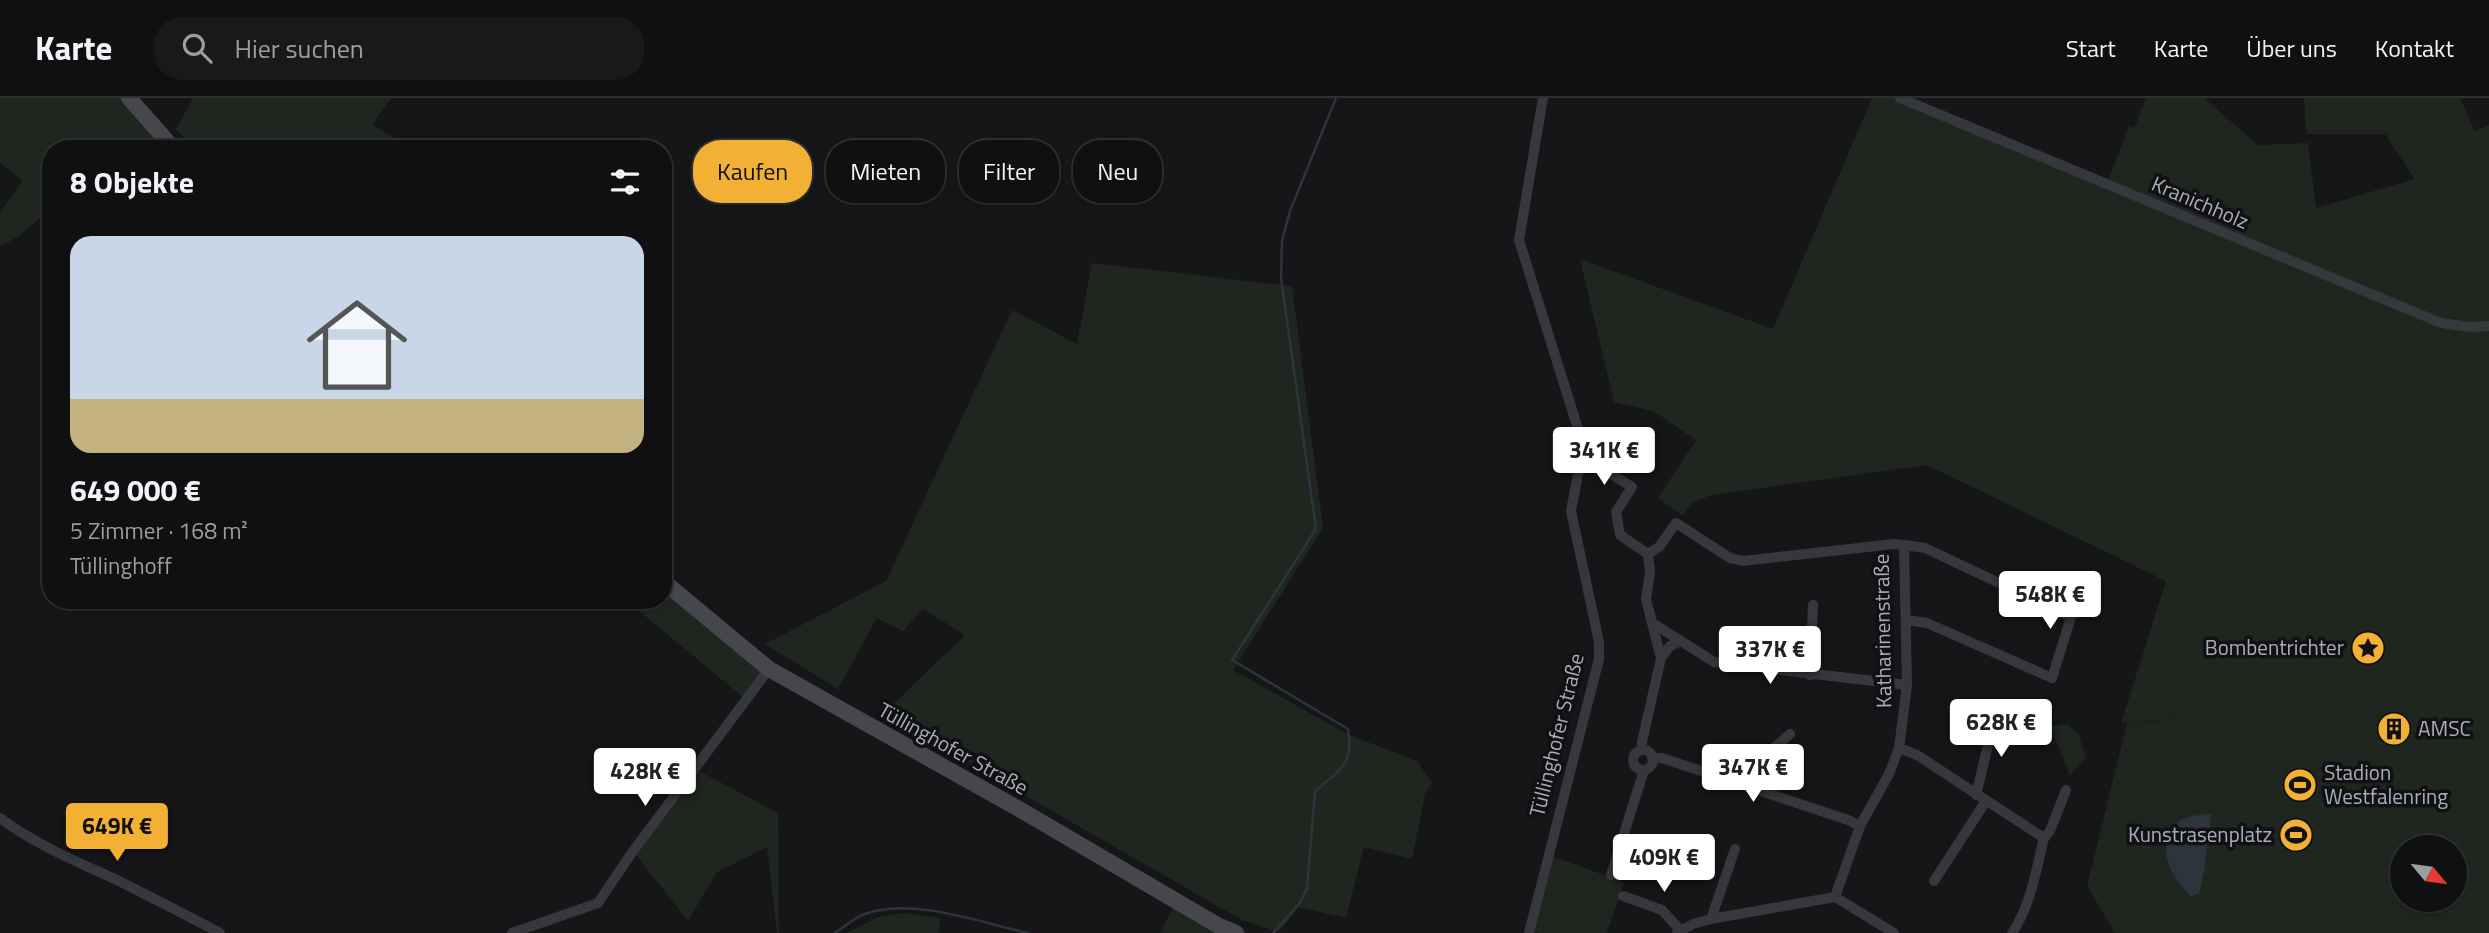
<!DOCTYPE html>
<html lang="de">
<head>
<meta charset="utf-8">
<style>
	body { margin:0; font-family:"Titillium Web",sans-serif; background:#19191b; color:#f1f3f6; height:100vh; display:flex; flex-direction:column; font-size:26px; white-space:nowrap }
	* { box-sizing:border-box; margin:0 }
	p { font-size:23px; color:#9c9d9f }
	.icon { flex:none; width:38px; height:38px; fill:none; stroke:currentColor; stroke-width:2; stroke-linecap:round; stroke-linejoin:round }
	.map { position:relative; flex:1; overflow:hidden }
	.sheet { position:absolute; left:42px; top:42px; width:630px; height:469px; display:flex; flex-direction:column; background:#101012; border-radius:28px; box-shadow:0 2px 5px #0004,0 0 0 2px #303032 }
	.sheet>* { flex:none }
	.hud { position:absolute; left:693px; top:42px; width:665px; height:63px; display:flex; gap:14px }
	.needle { width:46px; rotate:119deg }
	.controls { position:absolute; left:2390px; top:737px; display:grid; gap:14px }
	.controls a { display:grid; place-items:center; width:77px; height:77px; border-radius:50%; background:#101012; box-shadow:0 2px 5px #0004,0 0 0 2px #303032; font-size:35px }
	.price { position:absolute; translate:-50% -60px; padding:0 16px; border-radius:7px; background:#fff; color:#222; font-size:23px; line-height:46px; filter:drop-shadow(0 2px 4px #0008) }
	.price::after { content:''; position:absolute; left:50%; top:42px; width:21px; height:16px; margin-left:-10px; background:inherit; clip-path:polygon(0 0,100% 0,50% 100%) }
	.price.selected { background:#f2b134; color:#111 }
	ul { padding:0; list-style:none }
	li { display:grid; align-content:center; gap:14px; height:371px; padding:0 28px }
	li span { display:grid; place-items:center; height:217px; border-radius:21px; color:#555 }
	li>.icon { margin-inline-start:auto }
	span .icon { width:126px; height:126px; fill:#fffc; stroke-width:1 }
	li b { font-size:30px }
	h2 { display:flex; justify-content:space-between; align-items:center; height:84px; padding:0 28px; font-size:30px }
	.tag { padding:0 24px; border-radius:28px; background:#101012; box-shadow:0 2px 5px #0004,0 0 0 2px #303032; font-size:24px; line-height:63px }
	.tag.selected { background:#f2b134; color:#111 }
	header { display:flex; align-items:center; gap:42px; box-sizing:border-box; height:98px; padding:0 35px; background:#101012; border-bottom:2px solid #303032 }
	header strong { font-size:33px }
	nav { display:flex; gap:38px; margin-inline-start:auto; font-size:24px }
	.search { width:490px; height:63px; background:#19191b; display:flex; align-items:center; gap:18px; box-sizing:border-box; padding:0 24px; border-radius:28px; color:#9c9d9f; font-size:26px }
	.map>svg:first-child { display:block }
</style>
</head>
<body>
<header>
<strong>Karte</strong>
<div class="search"><svg class="icon" aria-label="search" viewBox="0 0 24 24"><circle cx="10" cy="10" r="6"/><path d="M15 15l6 6"/></svg>Hier suchen</div>
<nav><a>Start</a><a>Karte</a><a>Über uns</a><a>Kontakt</a></nav>
</header>
<div class="map">
<svg width="2489" height="835" viewBox="0 0 2489 835">
	<rect width="100%" height="100%" fill="#161618"/>
	<!-- green -->
	<g fill="#1e261f" fill-rule="evenodd">
		<path d="M 0,0 L 126,0 L 171,51 L 51,51 L 51,110 L 18,139 L 0,148 L 0,113 L 23,83 L 0,65 Z"/>
		<path d="M 193,0 L 391,0 L 373,26 L 409,51 L 195,51 L 176,31 Z"/>
		<path d="M 1872,0 L 1900,0 L 2105,89 L 2129,28 L 2134,31 L 2146,0 L 2204,0 L 2258,47 L 2308,45 L 2316,110 L 2415,81 L 2385,36 L 2306,36 L 2304,0 L 2460,0 L 2475,33 L 2489,27 L 2489,835 L 2115,835 L 2087,788 L 2127,625 L 2194,620 L 2121,625 L 2166,483 L 1927,367 L 1711,397 L 1691,405 L 1683,418 L 1658,400 L 1696,342 L 1655,314 L 1614,304 L 1580,161 L 1773,231 ZM 2403,749 L 2455,749 L 2455,802 L 2403,802 Z"/>
		<path d="M 1092,165 L 1292,188 L 1323,430 L 1233,572 L 1349,637 L 1417,663 L 1432,685 L 1425,696 L 1412,761 L 1364,749 L 1346,820 L 1299,809 L 1279,834 L 1242,822 L 883,616 L 965,537 L 923,511 L 903,533 L 877,520 L 838,591 L 765,546 L 886,483 L 1012,212 L 1077,246 Z"/>
		<path d="M 663,487 L 765,572 L 744,600 L 626,502 L 663,502 Z"/>
		<path d="M 2068,627 L 2078,635 L 2086,660 L 2070,677 L 2050,628 Z"/>
		<path d="M 699,673 L 778,715 L 779,835 L 777,835 L 767,749 L 717,774 L 688,823 L 636,757 Z"/>
		<path d="M 1551,758 L 1624,784 L 1607,835 L 1539,835 L 1532,833 Z"/>
		<path d="M 1173,810 L 1222,835 L 1160,835 Z"/>
		<path d="M 906,815 L 940,820 L 939,835 L 847,835 L 879,819 Z"/>
	</g>
	<!-- water -->
	<path fill="#2c353c" d="M 2211,716 L 2204,774 L 2199,795 L 2191,798 C 2171,780 2153,746 2178,724 C 2187,717 2200,717 2211,716 Z"/>
	<g fill="none" stroke-linecap="round" stroke-linejoin="round">
		<!-- stream -->
		<g stroke="#2c353c" stroke-width="2.5">
			<path d="M 835,835 C 844,829 853,821 862,817 C 911,798 978,824 1028,835"/>
			<path d="M 1273,835 L 1299,806 L 1307,791 L 1315,693 C 1340,672 1354,667 1348,631 L 1232,562 L 1316,431 L 1281,180 L 1282,143 L 1290,113 L 1336,0"/>
		</g>
		<!-- street -->
		<g stroke="#37383d" stroke-width="10">
			<path d="M 1900,0 L 2441,225 L 2471,229 L 2489,228"/>
			<path d="M 1592,364 L 1632,389 L 1616,414 L 1620,437 L 1648,456 L 1650,474 L 1646,501 L 1661,560 L 1642,644 L 1642,652"/>
			<path d="M 1904,447 L 1925,450 L 2071,519 L 2052,580 L 1927,525 L 1907,522"/>
			<path d="M 1648,456 L 1659,449 L 1676,425 L 1730,460 L 1743,463 L 1894,446 L 1904,447 L 1907,587 L 1899,650 L 1889,676 L 1860,728 L 1835,799"/>
			<path d="M 1654,526 L 1714,564 L 1907,587"/>
			<path d="M 1661,560 L 1670,548 L 1681,543"/>
			<path d="M 1810,577 L 1813,507"/>
			<path d="M 1899,650 L 1917,657 L 2044,740 C 2036,772 2031,807 2012,835"/>
			<circle cx="1643" cy="662" r="10"/>
			<path d="M 1652,660 L 1662,660 L 1848,722 L 1860,728"/>
			<path d="M 1760,692 L 1776,648 L 1790,636"/>
			<path d="M 1976,697 L 1995,618"/>
			<path d="M 0,720 C 36,747 78,764 119,783 C 153,800 186,817 220,835"/>
			<path d="M 2044,740 L 2050,733 L 2066,692"/>
			<path d="M 1611,777 L 1644,672"/>
			<path d="M 1934,783 L 1986,703"/>
			<path d="M 1623,798 L 1662,812 L 1680,832"/>
			<path d="M 1711,821 L 1735,751"/>
			<path d="M 512,835 L 598,805 L 631,756 L 769,571"/>
			<path d="M 1529,835 L 1599,561 L 1599,544 L 1571,413 L 1581,360 L 1578,331 L 1519,142 L 1543,0"/>
			<path d="M 1677,835 L 1693,826 L 1711,821 L 1835,799 L 1894,835"/>
		</g>
		<!-- secondary -->
		<g stroke="#45474d" stroke-width="16">
			<path d="M 129,0 L 174,51"/>
			<path d="M 663,483 L 769,571 L 1019,711 L 1219,828 L 1236,835"/>
		</g>
	</g>
	<!-- icons -->
	<defs>
		<symbol id="sight-disc" viewBox="-11 -11 22 22"><circle r="9.5" fill="#f2b134" stroke="#111113"/><path d="M0-6L1.8-2.2L6-1.7L2.9 1.2L3.7 5.4L0 3.3L-3.7 5.4L-2.9 1.2L-6-1.7L-1.8-2.2Z" fill="#111"/></symbol>
		<symbol id="building-disc" viewBox="-11 -11 22 22"><circle r="9.5" fill="#f2b134" stroke="#111113"/><path d="M-4-6H4V6H1V3H-1V6H-4ZM-2.5-4.3h1.7v1.8h-1.7ZM.8-4.3h1.7v1.8H.8ZM-2.5-1h1.7V.8h-1.7ZM.8-1h1.7V.8H.8Z" fill="#111"/></symbol>
		<symbol id="stadium-disc" viewBox="-11 -11 22 22"><circle r="9.5" fill="#f2b134" stroke="#111113"/><path d="M0-5a6.5 5 0 1 0 0 10a6.5 5 0 1 0 0-10ZM-3.5-1.8h7v3.6h-7Z" fill="#111"/></symbol>
	</defs>
	<g fill-rule="evenodd">
		<use href="#sight-disc" x="2349" y="531" width="38" height="38"/>
		<use href="#building-disc" x="2375" y="612" width="38" height="38"/>
		<use href="#stadium-disc" x="2281" y="668" width="38" height="38"/>
		<use href="#stadium-disc" x="2277" y="718" width="38" height="38"/>
	</g>
	<g text-anchor="middle" stroke-width="7" stroke-linejoin="round" paint-order="stroke">
		<!-- street labels -->
		<g font-size="21" fill="#a8adb8" stroke="#111113">
			<text transform="translate(2200 105) rotate(23)" y="7">Kranichholz</text>
			<text transform="translate(1883 533) rotate(-91)" y="7">Katharinenstraße</text>
			<text transform="translate(1557 637) rotate(-76)" y="7">Tüllinghofer Straße</text>
			<text transform="translate(953 651) rotate(29)" y="7">Tüllinghofer Straße</text>
		</g>
		<!-- poi labels -->
		<g font-size="21" fill="#a8adb8" stroke="#111113" text-anchor="end">
			<text x="2344" y="557">Bombentrichter</text>
			<text x="2418" y="638" text-anchor="start">AMSC</text>
			<text x="2324" y="682" text-anchor="start">Stadion<tspan x="2324" dy="24">Westfalenring</tspan></text>
			<text x="2272" y="744">Kunstrasenplatz</text>
		</g>
	</g>
</svg>
<div class="controls">
<a><svg class="needle" viewBox="-14 -14 28 28"><path d="M0-13l5 13h-10z" fill="#e53935"/><path d="M0 13l5-13h-10z" fill="#9c9d9f"/></svg></a>
</div>
<b class="price" style="left:1604px;top:389px">341K €</b>
<b class="price" style="left:2050px;top:533px">548K €</b>
<b class="price" style="left:1770px;top:588px">337K €</b>
<b class="price" style="left:2001px;top:661px">628K €</b>
<b class="price" style="left:1753px;top:706px">347K €</b>
<b class="price" style="left:645px;top:710px">428K €</b>
<b class="price selected" style="left:117px;top:765px">649K €</b>
<b class="price" style="left:1664px;top:796px">409K €</b>
<div class="hud">
<a class="tag selected">Kaufen</a>
<a class="tag">Mieten</a>
<a class="tag">Filter</a>
<a class="tag">Neu</a>
</div>
<section class="sheet">
<h2>8 Objekte<svg class="icon" aria-label="filters" viewBox="0 0 24 24"><path d="M4 7h16M4 17h16"/><circle cx="9" cy="7" r="2"/><circle cx="15" cy="17" r="2"/></svg></h2>
<ul>
<li><span style="background:linear-gradient(#c9d6e8 75%,#c2b280 0)"><svg class="icon" aria-label="home" viewBox="0 0 24 24"><path d="M3 11l9-7 9 7M6 9v11h12V9"/></svg></span><div><b>649 000 €</b><p>5 Zimmer · 168 m²</p><p>Tüllinghoff</p></div></li>
</ul>
</section>
</div>
</body>
</html>
